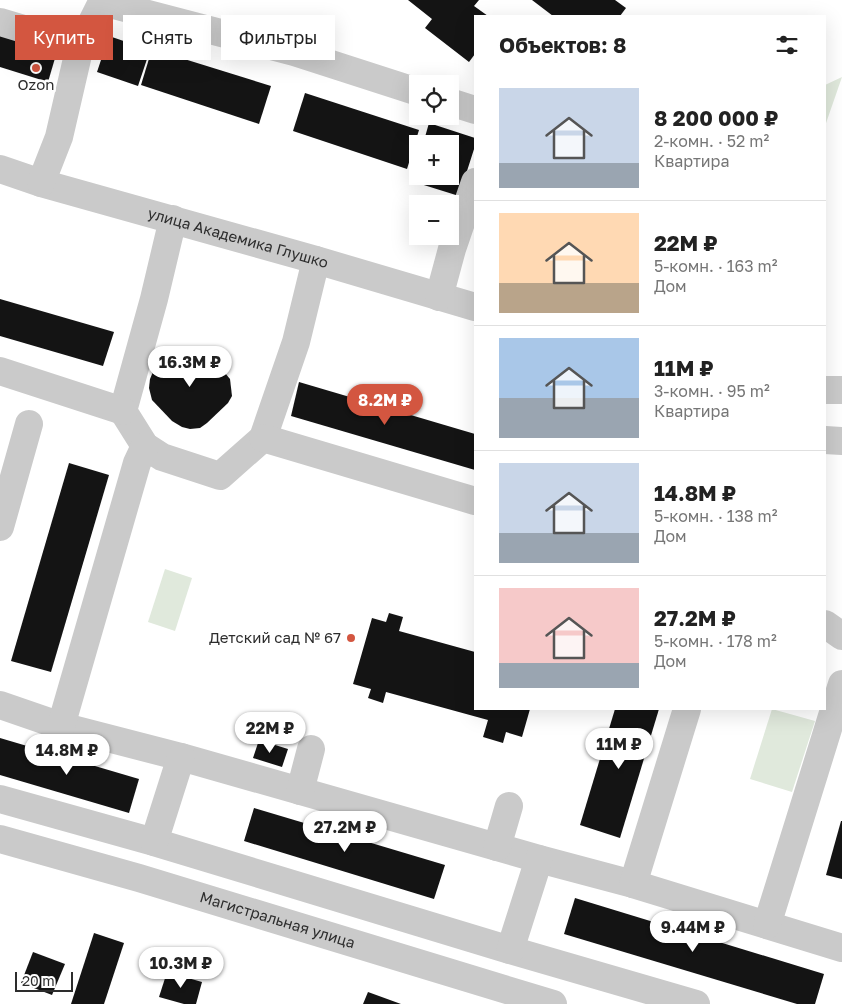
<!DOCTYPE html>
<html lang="ru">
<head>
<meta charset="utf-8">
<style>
	body { margin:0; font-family:"Golos Text",sans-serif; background:#f6f6f6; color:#222; height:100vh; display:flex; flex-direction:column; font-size:19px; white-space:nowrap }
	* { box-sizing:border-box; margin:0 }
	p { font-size:16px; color:#767676 }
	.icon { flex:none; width:28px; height:28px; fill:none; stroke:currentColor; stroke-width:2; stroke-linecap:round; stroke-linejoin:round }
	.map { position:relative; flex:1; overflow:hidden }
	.drawer { position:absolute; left:474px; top:15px; width:352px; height:695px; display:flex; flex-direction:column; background:#fff; border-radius:0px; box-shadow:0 5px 20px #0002 }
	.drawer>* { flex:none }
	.hud { position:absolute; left:15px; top:15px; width:384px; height:45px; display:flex; gap:10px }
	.fabs { position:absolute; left:409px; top:75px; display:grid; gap:10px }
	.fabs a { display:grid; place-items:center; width:50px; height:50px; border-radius:0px; background:#fff; box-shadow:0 5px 20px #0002; font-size:25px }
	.scale { position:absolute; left:15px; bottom:12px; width:58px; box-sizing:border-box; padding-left:5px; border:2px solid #2d2d2d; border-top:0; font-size:14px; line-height:18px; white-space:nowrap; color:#2d2d2d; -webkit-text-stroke:4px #fff; paint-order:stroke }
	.price { position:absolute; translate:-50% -42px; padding:0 11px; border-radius:18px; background:#fff; color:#222; font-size:16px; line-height:32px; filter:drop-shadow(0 1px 2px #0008) }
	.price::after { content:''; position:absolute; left:50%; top:30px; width:15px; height:11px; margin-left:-8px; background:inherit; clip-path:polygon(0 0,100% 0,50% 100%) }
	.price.on { background:#d35640; color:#fff }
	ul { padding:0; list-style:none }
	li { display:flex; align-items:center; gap:15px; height:125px; padding:0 25px }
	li+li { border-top:1px solid #e0e0e0 }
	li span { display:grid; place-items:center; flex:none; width:140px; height:100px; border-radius:0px; color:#555 }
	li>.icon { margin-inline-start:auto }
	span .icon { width:60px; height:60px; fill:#fffc; stroke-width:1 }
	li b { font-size:21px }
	h2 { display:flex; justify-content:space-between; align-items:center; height:60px; padding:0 25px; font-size:21px }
	.chip { padding:0 18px; border-radius:0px; background:#fff; box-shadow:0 5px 20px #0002; font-size:18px; line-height:45px }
	.chip.on { background:#d35640; color:#fff }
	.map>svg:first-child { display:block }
</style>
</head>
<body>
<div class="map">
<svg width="842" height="1004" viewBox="0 0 842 1004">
	<rect width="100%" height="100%" fill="#fff"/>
	<!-- green -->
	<g fill="#e0e9dc">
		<path d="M 842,77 L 825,126 L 825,85 Z"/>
		<path d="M 165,569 L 192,578 L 175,631 L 148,622 Z"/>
		<path d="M 772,709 L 815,721 L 792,792 L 750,779 Z"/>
	</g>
	<!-- building -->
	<g fill="#141414">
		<path d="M 408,0 L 479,0 L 474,6 L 488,16 L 475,16 L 475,54 L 469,62 L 425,28 L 432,19 Z"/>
		<path d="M 532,0 L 615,0 L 626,8 L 620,16 L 553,16 Z"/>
		<path d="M 0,29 L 58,48 L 48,82 L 0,67 Z"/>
		<path d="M 109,36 L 150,50 L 138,86 L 97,72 Z"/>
		<path d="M 152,49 L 271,86 L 259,124 L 141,85 Z"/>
		<path d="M 305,93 L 419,130 L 407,169 L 293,131 Z"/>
		<path d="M 429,123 L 475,138 L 475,146 L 459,196 L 411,181 L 417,161 L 418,176 L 450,176 L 450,144 L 423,144 Z"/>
		<path d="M 0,299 L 114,332 L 103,366 L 0,336 Z"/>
		<path d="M 185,348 L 196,349 L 204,352 L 225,373 L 230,379 L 232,396 L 228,403 L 207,423 L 200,428 L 190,429 L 182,427 L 172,421 L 152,400 L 149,388 L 150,379 L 155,367 L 167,355 L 174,351 Z"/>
		<path d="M 299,382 L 475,434 L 475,470 L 291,416 Z"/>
		<path d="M 69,463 L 109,475 L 51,672 L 11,661 Z"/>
		<path d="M 389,613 L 403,617 L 399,631 L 475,652 L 475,709 L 530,709 L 522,737 L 506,732 L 503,743 L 483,737 L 488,720 L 386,692 L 383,703 L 368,698 L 371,689 L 353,684 L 372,618 L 386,622 Z"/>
		<path d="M 615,709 L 659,709 L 620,838 L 580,825 Z"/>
		<path d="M 0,738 L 139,779 L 129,813 L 0,775 Z"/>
		<path d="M 259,740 L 288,749 L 282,767 L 253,758 Z"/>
		<path d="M 254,808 L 445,865 L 434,899 L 244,841 Z"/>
		<path d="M 841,821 L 842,821 L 842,879 L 826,875 Z"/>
		<path d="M 575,898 L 824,974 L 815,1004 L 797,1004 L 564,934 Z"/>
		<path d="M 94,933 L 124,943 L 104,1004 L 71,1004 Z"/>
		<path d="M 33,952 L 65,964 L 52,995 L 21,983 Z"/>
		<path d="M 167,972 L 202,982 L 196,1004 L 184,1004 L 159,997 Z"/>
		<path d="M 368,992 L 401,1004 L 363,1004 Z"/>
	</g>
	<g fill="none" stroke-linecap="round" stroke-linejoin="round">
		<!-- minor -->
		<g stroke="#cacaca" stroke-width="28">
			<path d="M 0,22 L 80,46"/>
			<path d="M 450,102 L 475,110"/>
			<path id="s1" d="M 0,169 L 41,183 L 316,260 L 475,307"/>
			<path d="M 41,183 L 59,137 L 80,46 L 102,2 L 294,52 L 418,92"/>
			<path d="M 173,219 L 154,299 L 123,411 L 145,446 L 162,457 L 220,476 L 263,438 L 296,342 L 316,260"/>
			<path d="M 439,297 L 452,249 L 475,182"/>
			<path d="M 0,371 L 123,411"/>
			<path d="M 825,390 L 842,390"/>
			<path d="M 263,438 L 475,501"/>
			<path d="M 825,440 L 842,441"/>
			<path d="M 0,527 L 29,424"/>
			<path d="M 825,624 L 842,636"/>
			<path d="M 0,705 L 61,726 L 181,757 L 539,859 L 633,884 L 842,948"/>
			<path d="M 61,726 L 137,463 L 145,446"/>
			<path d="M 300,791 L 311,749"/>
			<path d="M 0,799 L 154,842 L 510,950 L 696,1004"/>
			<path id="s2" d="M 0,839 L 139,878 L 553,1004"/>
			<path d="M 154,842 L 181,757"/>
			<path d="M 497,847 L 509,806"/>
			<path d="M 633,884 L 687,709"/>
			<path d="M 767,925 L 842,684"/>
			<path d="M 510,950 L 539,859"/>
		</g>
	</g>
	<!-- markers -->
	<g fill="#d35640" stroke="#fff" stroke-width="2">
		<circle cx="36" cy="68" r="5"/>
		<circle cx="351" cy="638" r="5"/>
	</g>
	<g text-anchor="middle" stroke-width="5" stroke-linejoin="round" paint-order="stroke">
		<!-- poi labels -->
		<g font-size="15" fill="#2d2d2d" stroke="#fff">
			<text x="36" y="90">Ozon</text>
			<text x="341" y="643" text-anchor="end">Детский сад № 67</text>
		</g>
		<!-- street labels -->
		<g font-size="15" fill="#2d2d2d" stroke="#fff">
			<text dy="5" stroke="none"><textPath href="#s1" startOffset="248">улица Академика Глушко</textPath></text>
			<text dy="5" stroke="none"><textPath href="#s2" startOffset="289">Магистральная улица</textPath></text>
		</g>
	</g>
</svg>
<div class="fabs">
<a><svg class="icon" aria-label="locate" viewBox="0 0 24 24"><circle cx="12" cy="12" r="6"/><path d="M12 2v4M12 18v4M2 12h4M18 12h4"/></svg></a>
<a>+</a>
<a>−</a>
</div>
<div class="scale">20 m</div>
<b class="price" style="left:190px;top:388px">16.3M ₽</b>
<b class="price on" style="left:385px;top:426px">8.2M ₽</b>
<b class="price" style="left:270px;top:754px">22M ₽</b>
<b class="price" style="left:619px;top:770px">11M ₽</b>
<b class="price" style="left:67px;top:776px">14.8M ₽</b>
<b class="price" style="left:345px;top:853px">27.2M ₽</b>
<b class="price" style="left:693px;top:953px">9.44M ₽</b>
<b class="price" style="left:181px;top:989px">10.3M ₽</b>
<div class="hud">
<a class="chip on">Купить</a>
<a class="chip">Снять</a>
<a class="chip">Фильтры</a>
</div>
<section class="drawer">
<h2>Объектов: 8<svg class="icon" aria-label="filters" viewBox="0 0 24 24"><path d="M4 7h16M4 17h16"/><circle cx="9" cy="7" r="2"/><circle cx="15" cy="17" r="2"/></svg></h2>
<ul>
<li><span style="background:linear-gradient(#c9d6e8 75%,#9aa5b1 0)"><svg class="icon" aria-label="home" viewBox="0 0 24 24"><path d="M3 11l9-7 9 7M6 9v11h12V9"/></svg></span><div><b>8 200 000 ₽</b><p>2-комн. · 52 m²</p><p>Квартира</p></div></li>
<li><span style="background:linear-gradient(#ffd9b3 70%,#b9a48a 0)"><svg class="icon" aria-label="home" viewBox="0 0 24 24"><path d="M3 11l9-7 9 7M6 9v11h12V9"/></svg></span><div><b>22M ₽</b><p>5-комн. · 163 m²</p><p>Дом</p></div></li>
<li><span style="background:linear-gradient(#a9c7e8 60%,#9aa5b1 0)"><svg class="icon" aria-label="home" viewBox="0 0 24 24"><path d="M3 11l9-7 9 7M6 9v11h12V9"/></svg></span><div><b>11M ₽</b><p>3-комн. · 95 m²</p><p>Квартира</p></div></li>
<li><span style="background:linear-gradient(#c9d6e8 70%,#9aa5b1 0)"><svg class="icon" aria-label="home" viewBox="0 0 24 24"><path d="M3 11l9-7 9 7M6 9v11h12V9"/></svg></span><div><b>14.8M ₽</b><p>5-комн. · 138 m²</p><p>Дом</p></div></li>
<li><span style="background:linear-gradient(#f6c9c9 75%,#9aa5b1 0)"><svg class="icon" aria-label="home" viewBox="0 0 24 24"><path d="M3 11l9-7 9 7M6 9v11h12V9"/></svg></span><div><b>27.2M ₽</b><p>5-комн. · 178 m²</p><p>Дом</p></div></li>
</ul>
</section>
</div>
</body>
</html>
